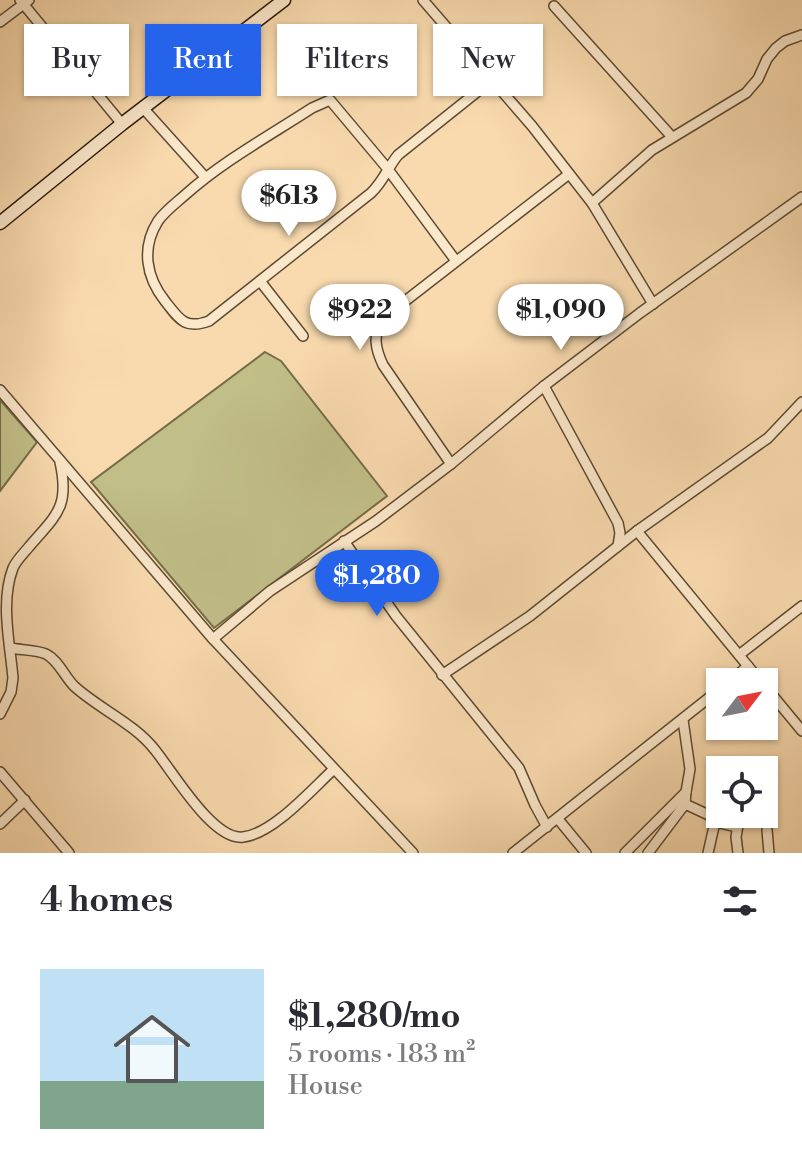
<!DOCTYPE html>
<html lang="en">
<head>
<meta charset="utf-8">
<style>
	body { margin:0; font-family:"Libre Bodoni",serif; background:#f7f7f7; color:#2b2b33; height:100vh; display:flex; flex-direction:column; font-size:30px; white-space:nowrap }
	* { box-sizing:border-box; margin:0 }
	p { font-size:26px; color:#7c7c81 }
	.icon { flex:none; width:44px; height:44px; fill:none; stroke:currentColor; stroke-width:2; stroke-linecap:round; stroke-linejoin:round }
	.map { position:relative; height:853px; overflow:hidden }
	.drawer { display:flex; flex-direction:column; background:#fff; flex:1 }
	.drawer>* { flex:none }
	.guide { position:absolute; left:24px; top:24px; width:754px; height:72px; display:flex; gap:16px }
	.needle { width:52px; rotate:58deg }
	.tools { position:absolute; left:706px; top:668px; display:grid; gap:16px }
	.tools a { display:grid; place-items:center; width:72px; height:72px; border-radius:0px; background:#fff; box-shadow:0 2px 6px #0004; font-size:40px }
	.price { position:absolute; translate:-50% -68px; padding:0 18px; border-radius:28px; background:#fff; color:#222; font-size:26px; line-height:52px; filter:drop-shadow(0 2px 4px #0008) }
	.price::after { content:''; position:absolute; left:50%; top:48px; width:24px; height:18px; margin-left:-12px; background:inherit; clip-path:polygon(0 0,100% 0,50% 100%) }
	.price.active { background:#2563eb; color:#fff }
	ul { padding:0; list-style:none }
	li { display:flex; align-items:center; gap:24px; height:200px; padding:0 40px }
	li+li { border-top:2px solid #e1e1e2 }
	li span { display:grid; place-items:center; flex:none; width:224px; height:160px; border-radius:0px; color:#555 }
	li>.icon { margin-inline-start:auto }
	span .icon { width:96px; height:96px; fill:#fffc; stroke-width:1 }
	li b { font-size:34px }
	h2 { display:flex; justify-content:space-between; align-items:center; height:96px; padding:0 40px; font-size:34px }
	.chip { padding:0 28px; border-radius:0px; background:#fff; box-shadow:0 2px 6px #0004; font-size:28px; line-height:72px }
	.chip.active { background:#2563eb; color:#fff }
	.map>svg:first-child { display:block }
</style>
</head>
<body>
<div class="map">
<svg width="802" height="853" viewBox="0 0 802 853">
	<rect width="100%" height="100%" fill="#f9daae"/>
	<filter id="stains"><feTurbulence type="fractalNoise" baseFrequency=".0025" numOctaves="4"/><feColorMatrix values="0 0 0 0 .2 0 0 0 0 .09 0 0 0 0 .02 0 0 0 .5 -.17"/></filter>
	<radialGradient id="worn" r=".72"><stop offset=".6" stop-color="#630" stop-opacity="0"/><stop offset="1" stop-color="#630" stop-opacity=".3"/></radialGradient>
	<!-- green -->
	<g fill="#c1be88" stroke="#746c49" stroke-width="2">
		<path d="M 265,352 L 281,361 L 387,496 L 214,628 L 91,482 Z"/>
		<path d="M 0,400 L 37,442 L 0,491 Z"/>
	</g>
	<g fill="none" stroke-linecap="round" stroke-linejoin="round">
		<defs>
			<g id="street">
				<path d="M 20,0 L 122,124"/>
				<path d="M 423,0 L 532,126 L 592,203 L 653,304"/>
				<path d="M 554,6 L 672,137"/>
				<path d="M 0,22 L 29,0"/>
				<path d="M 144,109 L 205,177"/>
				<path d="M 592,203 L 652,150 L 746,93 L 758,79 L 767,59 L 776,48 L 785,41 L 802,35"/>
				<path d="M 456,261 L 387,168 L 330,100 L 312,108 C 269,136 223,161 185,195 C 176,203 165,211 158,221 C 141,248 146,277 165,301 C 179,319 185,330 209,321 L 371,193 C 383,182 388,167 398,155 L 492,80"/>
				<path d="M 260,281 L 303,336"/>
				<path d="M 544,386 L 618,523 L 620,533 L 618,546"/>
				<path d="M 0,390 L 213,639 L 413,853"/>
				<path d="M 451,464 L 383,365 C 375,348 373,336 382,319 L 569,174"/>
				<path d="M 637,531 L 761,682"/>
				<path d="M 344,541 L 396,616 L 519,768 L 535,805 L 547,827"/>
				<path d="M 213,639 L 270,591 L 376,521 L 451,464 L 544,386 L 640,313 L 802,197"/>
				<path d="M 10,648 C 21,650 37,650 46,654 C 58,660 65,677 74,686 C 99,709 134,723 155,750 C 173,772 213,841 243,837 C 273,834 312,789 334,769"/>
				<path d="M 739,655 L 802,606"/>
				<path d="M 442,675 L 530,616 L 637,531 L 768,438 L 802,402"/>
				<path d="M 729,682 L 748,666"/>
				<path d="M 764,685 L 802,731"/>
				<path d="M 0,714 L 11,692 L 13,678 C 10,643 0,602 13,568 C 16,561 23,554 28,548 C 56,515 70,508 60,462"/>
				<path d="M 0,772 L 69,853"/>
				<path d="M 685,804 L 713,817 L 715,822 L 708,853"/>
				<path d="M 558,819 L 586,853"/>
				<path d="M 715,822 L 737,827"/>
				<path d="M 0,824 L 25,800"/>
				<path d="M 767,830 L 769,853"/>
				<path d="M 513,853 L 720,689"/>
				<path d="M 625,853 L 686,792 L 690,769 L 683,720"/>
				<path d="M 648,853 L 685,804 L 686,792"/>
				<path d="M 738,853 L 736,837 L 740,814"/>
			</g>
			<path id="secondary" d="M 0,223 L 122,124 L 284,0"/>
		</defs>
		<!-- street casing -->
		<use href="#street" stroke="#5c4b33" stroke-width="12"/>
		<!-- secondary casing -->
		<use href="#secondary" stroke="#271b0a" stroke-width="15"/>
		<!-- street -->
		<use href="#street" stroke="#fbe7ca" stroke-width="9"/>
		<!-- secondary -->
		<use href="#secondary" stroke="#fbe7ca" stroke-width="12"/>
	</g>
	<rect width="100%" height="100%" filter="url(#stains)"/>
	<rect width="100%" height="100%" fill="url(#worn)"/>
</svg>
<div class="tools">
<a><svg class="needle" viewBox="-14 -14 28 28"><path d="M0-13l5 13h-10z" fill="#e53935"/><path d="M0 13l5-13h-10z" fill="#7c7c81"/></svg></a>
<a><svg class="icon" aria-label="locate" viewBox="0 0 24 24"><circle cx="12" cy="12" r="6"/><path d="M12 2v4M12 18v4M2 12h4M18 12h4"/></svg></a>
</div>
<b class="price" style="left:289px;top:238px">$613</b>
<b class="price" style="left:360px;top:352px">$922</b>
<b class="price" style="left:561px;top:352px">$1,090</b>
<b class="price active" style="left:377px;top:618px">$1,280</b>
<div class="guide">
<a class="chip">Buy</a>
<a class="chip active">Rent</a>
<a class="chip">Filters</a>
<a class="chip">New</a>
</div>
</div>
<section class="drawer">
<h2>4 homes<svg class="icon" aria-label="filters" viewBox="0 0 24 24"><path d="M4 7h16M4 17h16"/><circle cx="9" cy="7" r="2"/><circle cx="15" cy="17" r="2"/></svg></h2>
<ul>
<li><span style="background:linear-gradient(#bfe0f5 70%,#7fa58c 0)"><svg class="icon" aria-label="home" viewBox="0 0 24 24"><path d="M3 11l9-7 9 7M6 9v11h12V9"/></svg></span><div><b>$1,280/mo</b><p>5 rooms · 183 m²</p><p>House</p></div></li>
</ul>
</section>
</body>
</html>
